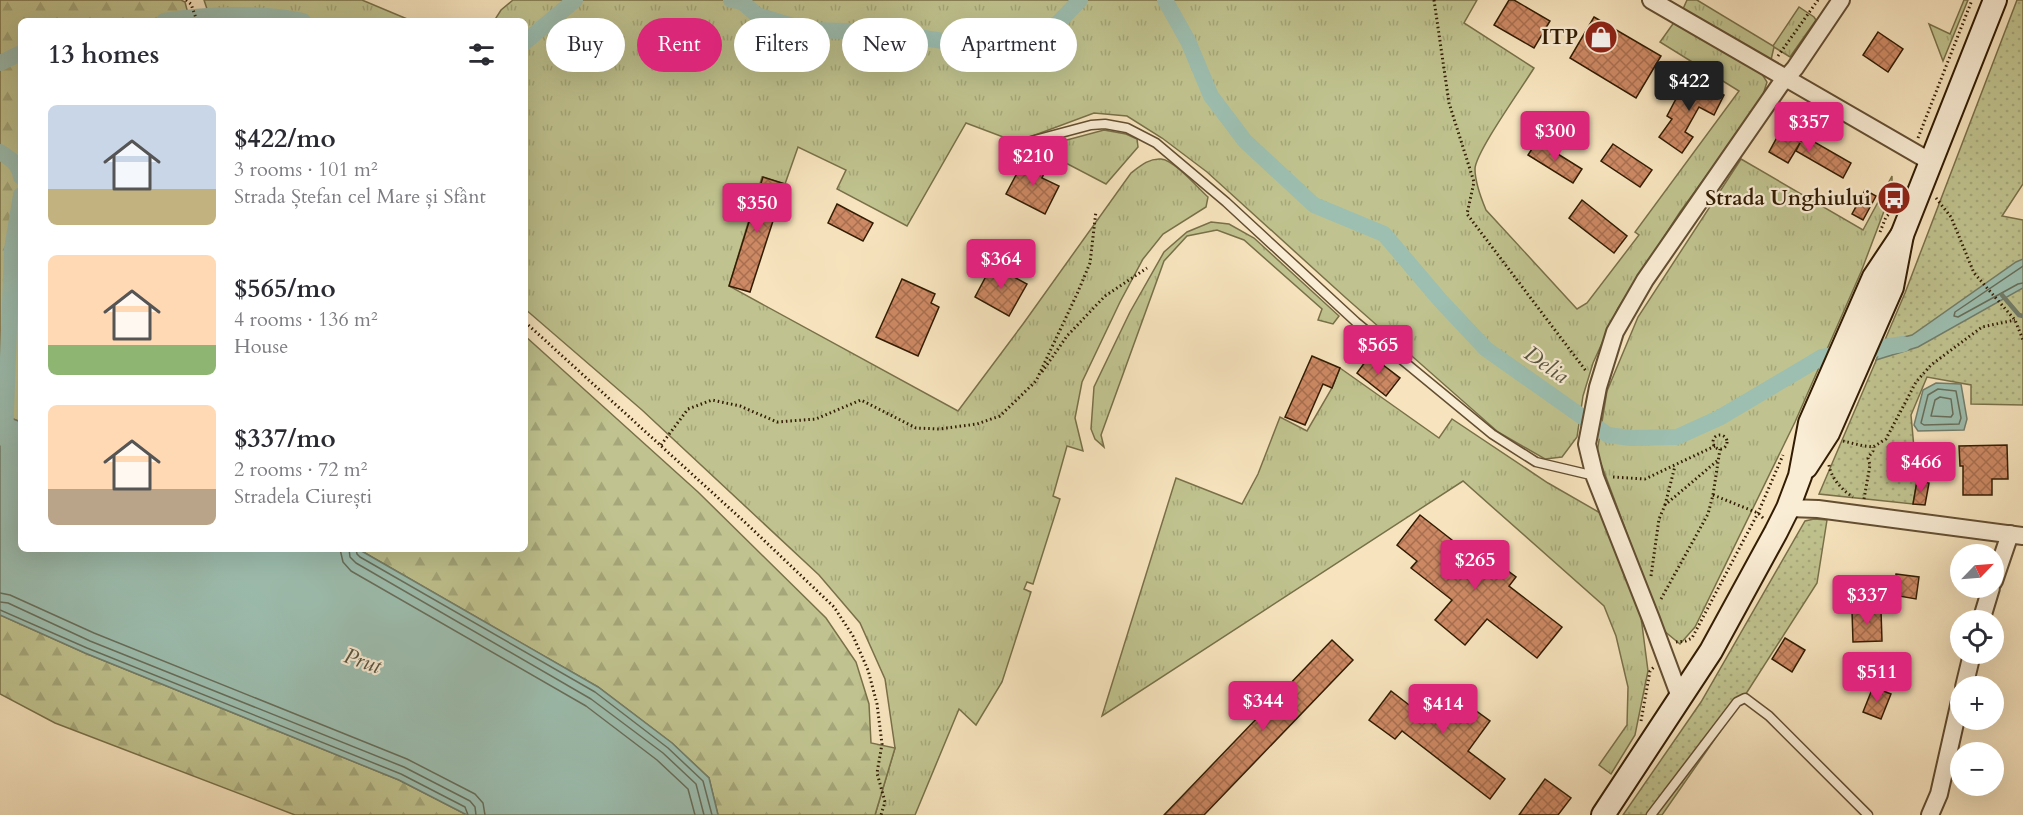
<!DOCTYPE html>
<html lang="en">
<head>
<meta charset="utf-8">
<style>
	body { margin:0; font-family:Cardo,serif; background:#f2f2f3; color:#2b2b33; height:100vh; display:flex; flex-direction:column; font-size:22px; white-space:nowrap }
	* { box-sizing:border-box; margin:0 }
	p { font-size:20px; color:#7c7c81 }
	.icon { flex:none; width:33px; height:33px; fill:none; stroke:currentColor; stroke-width:2; stroke-linecap:round; stroke-linejoin:round }
	.map { position:relative; flex:1; overflow:hidden }
	.panel { position:absolute; left:18px; top:18px; width:510px; height:534px; display:flex; flex-direction:column; background:#fff; border-radius:9px; box-shadow:0 6px 24px #0002 }
	.panel>* { flex:none }
	.guide { position:absolute; left:546px; top:18px; width:570px; height:54px; display:flex; gap:12px }
	.needle { width:39px; rotate:65deg }
	.tools { position:absolute; left:1950px; top:544px; display:grid; gap:12px }
	.tools a { display:grid; place-items:center; width:54px; height:54px; border-radius:50%; background:#fff; box-shadow:0 6px 24px #0002; font-size:30px }
	.price { position:absolute; translate:-50% -51px; padding:0 14px; border-radius:6px; background:#db2777; color:#fff; font-size:20px; line-height:39px; filter:drop-shadow(0 2px 3px #0008) }
	.price::after { content:''; position:absolute; left:50%; top:36px; width:18px; height:14px; margin-left:-9px; background:inherit; clip-path:polygon(0 0,100% 0,50% 100%) }
	.price.active { background:#222; color:#fff }
	ul { padding:0; list-style:none }
	li { display:flex; align-items:center; gap:18px; height:150px; padding:0 30px }
	li span { display:grid; place-items:center; flex:none; width:168px; height:120px; border-radius:9px; color:#555 }
	li>.icon { margin-inline-start:auto }
	span .icon { width:72px; height:72px; fill:#fffc; stroke-width:1 }
	li b { font-size:26px }
	h2 { display:flex; justify-content:space-between; align-items:center; height:72px; padding:0 30px; font-size:26px }
	.tag { padding:0 21px; border-radius:27px; background:#fff; box-shadow:0 6px 24px #0002; font-size:21px; line-height:54px }
	.tag.active { background:#db2777; color:#fff }
	.map>svg:first-child { display:block }
</style>
</head>
<body>
<div class="map">
<svg width="2023" height="815" viewBox="0 0 2023 815">
	<defs>
		<pattern id="grass-tufts" width="24" height="20" patternUnits="userSpaceOnUse" patternTransform="scale(1.5)"><rect width="24" height="20" fill="#c0c38f"/><path d="M3 7l-1-3M5 7V3M7 7l1-3M15 17l-1-3M17 17v-4M19 17l1-3" fill="none" stroke="#a5a77a"/></pattern>
		<pattern id="forest-firs" width="22" height="20" patternUnits="userSpaceOnUse" patternTransform="scale(1.5)"><rect width="22" height="20" fill="#c0c38f"/><path d="M5 1l3.5 6h-7zM16 11l3.5 6h-7z" fill="#a5a77a"/></pattern>
		<pattern id="garden-dots" width="8" height="8" patternUnits="userSpaceOnUse" patternTransform="scale(1.5)"><rect width="8" height="8" fill="#c0c38f"/><path d="M2 2h.1M6 6h.1" fill="none" stroke="#a5a77a" stroke-width="1.8" stroke-linecap="round"/></pattern>
		<pattern id="building-cross-hatch" width="8" height="8" patternUnits="userSpaceOnUse" patternTransform="scale(1.5)"><rect width="8" height="8" fill="#cd8964"/><path d="M0 0l8 8M0 8l8-8" fill="none" stroke="#a76f50"/></pattern>
	</defs>
	<rect width="100%" height="100%" fill="#f7e4be"/>
	<filter id="stains"><feTurbulence type="fractalNoise" baseFrequency=".00333" numOctaves="4"/><feColorMatrix values="0 0 0 0 .2 0 0 0 0 .09 0 0 0 0 .02 0 0 0 .5 -.17"/></filter>
	<radialGradient id="worn" r=".72"><stop offset=".6" stop-color="#630" stop-opacity="0"/><stop offset="1" stop-color="#630" stop-opacity=".3"/></radialGradient>
	<!-- grass -->
	<g fill="url(#grass-tufts)" stroke="#797049" stroke-width="1.5">
		<path d="M 204,0 L 362,0 L 412,21 L 211,21 Z"/>
		<path d="M 513,0 L 1477,0 L 1464,23 L 1534,68 C 1523,86 1475,153 1475,169 C 1475,183 1481,198 1486,210 L 1577,309 L 1587,303 L 1639,235 L 1635,232 L 1739,91 L 1660,42 L 1675,21 L 1762,74 L 1767,82 L 1761,101 L 1680,212 L 1618,308 L 1593,363 L 1583,396 L 1577,437 L 1562,457 L 1545,459 L 1498,432 L 1346,298 L 1207,172 L 1162,138 L 1127,116 L 1094,113 L 1027,138 L 1011,140 L 966,123 L 907,226 L 837,189 L 846,170 L 798,147 L 785,184 L 762,177 L 729,286 L 958,411 L 1023,324 L 1131,173 C 1140,166 1149,158 1161,159 C 1174,160 1198,188 1208,197 L 1206,207 L 1163,234 L 1143,259 L 1120,302 L 1082,382 L 1075,418 L 1083,451 L 1067,446 L 1053,496 L 1060,499 L 1033,584 L 1027,582 L 1024,589 L 1031,592 L 1002,682 L 976,725 L 959,709 L 915,815 L 875,815 L 895,748 L 885,679 L 860,623 L 819,575 L 642,410 L 525,309 L 525,21 L 494,21 L 501,10 Z"/>
		<path d="M 1687,0 L 1697,0 L 1773,46 L 1799,7 L 1814,17 L 1816,20 L 1790,57 L 1774,47 L 1771,60 L 1683,9 Z"/>
		<path d="M 1964,0 L 1968,0 L 1943,61 L 1929,24 L 1950,34 Z"/>
		<path d="M 1104,130 L 1126,134 L 1137,139 L 1138,147 L 1106,184 L 1037,148 Z"/>
		<path d="M 1741,159 L 1863,230 L 1892,176 L 1892,190 L 1861,272 L 1795,422 L 1695,627 L 1680,644 L 1663,630 L 1597,453 L 1607,391 L 1638,317 Z"/>
		<path d="M 1211,222 L 1229,224 L 1254,238 L 1339,316 L 1333,324 L 1318,320 L 1322,309 L 1244,240 L 1217,230 L 1187,236 L 1164,261 L 1101,435 L 1104,447 L 1095,439 L 1091,429 L 1094,387 L 1130,312 L 1164,252 L 1187,232 Z"/>
		<path d="M 1340,368 L 1439,438 L 1452,419 L 1548,483 L 1602,514 L 1608,528 L 1641,617 L 1648,671 L 1635,735 L 1611,774 L 1599,765 L 1627,725 L 1628,687 L 1616,636 L 1604,606 L 1463,481 L 1102,716 L 1176,478 L 1242,504 L 1258,474 L 1280,417 L 1307,431 L 1332,388 Z"/>
	</g>
	<!-- forest -->
	<g fill="url(#forest-firs)" stroke="#797049" stroke-width="1.5">
		<path d="M 0,0 L 181,0 L 185,2 L 190,21 L 21,21 L 21,422 L 0,414 Z"/>
		<path d="M 525,336 L 698,492 L 826,618 L 856,662 L 869,704 L 871,743 L 895,748 L 875,815 L 718,815 L 709,778 L 672,743 L 598,687 L 358,549 L 525,549 Z"/>
		<path d="M 0,615 L 85,653 L 399,780 L 467,815 L 295,815 L 55,723 L 0,694 Z"/>
	</g>
	<!-- garden -->
	<g fill="url(#garden-dots)" stroke="#797049" stroke-width="1.5">
		<path d="M 2017,0 L 2023,0 L 2023,184 L 2002,216 L 2023,220 L 2023,405 L 1971,404 L 1971,385 L 1927,377 L 1911,415 L 1917,481 L 1913,504 L 1819,494 L 1905,293 Z"/>
		<path d="M 1814,519 L 1827,520 L 1817,583 L 1742,700 L 1662,815 L 1623,815 L 1701,702 L 1805,521 Z"/>
	</g>
	<!-- water -->
	<g fill="#9dbfb1" stroke="#727e6b" stroke-width="1.5">
		<path d="M 2023,259 L 2023,288 L 1918,347 L 1876,360 L 1884,342 L 1912,335 L 2016,262 Z"/>
		<path d="M 1936,383 L 1961,384 L 1967,419 L 1964,430 L 1918,431 L 1914,425 L 1923,390 Z"/>
		<path d="M 0,414 L 21,422 L 21,549 L 358,549 L 598,687 L 672,743 L 709,778 L 718,815 L 467,815 L 399,780 L 85,653 L 0,615 Z"/>
	</g>
	<g fill="none" stroke-linecap="round" stroke-linejoin="round">
		<!-- shore -->
		<g stroke="#686e5a" stroke-width="1.5">
			<path d="M 2023,266 L 1955,312 L 1954,316 L 1958,317 L 2018,284 L 2023,283"/>
			<path d="M 1938,389 L 1956,391 L 1961,418 L 1959,424 L 1924,425 L 1921,423 L 1928,395 Z"/>
			<path d="M 1940,397 L 1951,399 L 1953,414 L 1951,417 L 1931,416 L 1935,400 Z"/>
			<path d="M 340,549 L 343,562 L 351,571 L 586,706 L 657,760 L 688,789 L 695,815"/>
			<path d="M 349,549 L 350,557 L 356,563 L 591,699 L 663,753 L 696,784 L 704,815"/>
			<path d="M 356,549 L 357,554 L 360,557 L 595,692 L 668,748 L 703,781 L 712,815"/>
			<path d="M 0,593 L 10,595 L 94,633 L 407,759 L 475,794 L 483,803 L 485,815"/>
			<path d="M 0,602 L 8,603 L 90,641 L 404,767 L 470,801 L 475,807 L 476,815"/>
			<path d="M 0,610 L 87,648 L 401,774 L 465,807 L 468,815"/>
		</g>
		<!-- stream -->
		<path stroke="#727e6b" stroke-width="4.5" d="M 2002,295 L 2019,315 L 2023,316"/>
		<!-- canal -->
		<g stroke="#9dbfb1" stroke-width="16">
			<path d="M 731,0 L 742,2 L 757,15 L 806,30 L 886,32 L 968,45 L 1024,41 L 1058,23 L 1080,0"/>
			<path d="M 1165,0 L 1188,41 L 1211,96 L 1245,141 L 1314,205 L 1384,234 L 1440,300 L 1486,349 L 1608,435 L 1631,438 L 1677,437 L 1719,418 L 1822,357 L 1903,344"/>
			<path d="M 164,21 C 204,14 264,12 303,21"/>
			<path d="M 525,42 L 575,0"/>
			<path d="M 0,63 L 21,53"/>
			<path d="M 0,152 C 11,159 19,164 21,177"/>
			<path d="M 5,439 L 12,249 L 21,195"/>
		</g>
	</g>
	<!-- building -->
	<g fill="url(#building-cross-hatch)" stroke="#321c03" stroke-width="1.5">
		<path d="M 1509,0 L 1514,0 L 1550,21 L 1534,48 L 1494,25 Z"/>
		<path d="M 1594,17 L 1661,56 L 1636,98 L 1570,58 Z"/>
		<path d="M 1878,32 L 1903,49 L 1888,72 L 1863,55 Z"/>
		<path d="M 1687,78 L 1724,95 L 1714,115 L 1699,107 L 1685,132 L 1693,137 L 1682,153 L 1659,137 L 1672,119 L 1667,116 Z"/>
		<path d="M 1781,130 L 1801,141 L 1804,136 L 1851,163 L 1843,178 L 1796,151 L 1800,143 L 1788,163 L 1769,152 Z"/>
		<path d="M 1537,141 L 1582,169 L 1573,183 L 1528,155 Z"/>
		<path d="M 1613,144 L 1652,170 L 1640,187 L 1601,161 Z"/>
		<path d="M 1025,158 L 1046,169 L 1042,178 L 1059,186 L 1045,214 L 1006,194 Z"/>
		<path d="M 763,177 L 785,184 L 750,292 L 729,286 Z"/>
		<path d="M 1865,190 L 1876,196 L 1863,220 L 1852,214 Z"/>
		<path d="M 1582,200 L 1627,236 L 1614,253 L 1569,218 Z"/>
		<path d="M 837,204 L 873,223 L 863,241 L 828,223 Z"/>
		<path d="M 992,265 L 1027,284 L 1009,316 L 975,297 Z"/>
		<path d="M 902,279 L 935,294 L 931,303 L 939,307 L 918,356 L 876,337 Z"/>
		<path d="M 1370,355 L 1400,378 L 1386,396 L 1357,373 Z"/>
		<path d="M 1312,356 L 1340,368 L 1332,388 L 1323,384 L 1305,425 L 1285,417 Z"/>
		<path d="M 2007,445 L 2008,479 L 1992,479 L 1992,495 L 1963,495 L 1963,466 L 1960,466 L 1959,446 Z"/>
		<path d="M 1917,481 L 1929,483 L 1925,505 L 1913,504 Z"/>
		<path d="M 1420,515 L 1498,576 L 1504,568 L 1516,577 L 1509,586 L 1562,627 L 1537,658 L 1487,619 L 1465,645 L 1435,620 L 1452,600 L 1411,568 L 1417,561 L 1397,545 Z"/>
		<path d="M 1896,574 L 1919,577 L 1916,599 L 1893,595 Z"/>
		<path d="M 1881,610 L 1882,641 L 1853,642 L 1852,611 Z"/>
		<path d="M 1785,638 L 1805,650 L 1792,672 L 1772,659 Z"/>
		<path d="M 1332,640 L 1353,660 L 1204,815 L 1164,815 Z"/>
		<path d="M 1873,687 L 1891,694 L 1881,719 L 1863,712 Z"/>
		<path d="M 1446,689 L 1490,721 L 1468,751 L 1505,779 L 1490,799 L 1402,731 L 1395,739 L 1369,720 L 1391,691 L 1426,718 Z"/>
		<path d="M 1545,779 L 1571,798 L 1558,815 L 1519,815 Z"/>
	</g>
	<g fill="none" stroke-linecap="round" stroke-linejoin="round">
		<defs>
			<g id="service">
				<path d="M 1031,141 L 1091,125 L 1105,124 L 1127,128 L 1156,143 L 1226,202 L 1356,322 L 1492,434 L 1536,462 L 1595,476"/>
				<path d="M 1651,815 L 1737,702 L 1745,698 L 1769,716 L 1868,815"/>
			</g>
			<g id="minor">
				<path d="M 1651,0 L 1931,162"/>
				<path d="M 1788,508 L 1818,509 L 2023,536"/>
				<path d="M 1994,581 L 2010,534"/>
				<path d="M 1981,621 L 1991,588"/>
				<path d="M 1964,687 L 1972,654"/>
				<path d="M 1680,697 L 1651,619 L 1595,477 L 1587,444 L 1598,387 L 1615,332 L 1645,280 L 1780,85 L 1795,68 L 1841,0"/>
				<path d="M 1930,815 L 1939,794 L 1960,701"/>
			</g>
			<g id="secondary">
				<path d="M 1806,467 L 1828,433 L 1892,287 L 1902,235 L 1995,0"/>
				<path d="M 1603,815 L 1711,651 L 1776,532 L 1788,508 L 1800,476 L 1810,423 L 1874,277 L 1902,235"/>
			</g>
		</defs>
		<!-- service casing -->
		<use href="#service" stroke="#634e32" stroke-width="11"/>
		<!-- minor casing -->
		<use href="#minor" stroke="#634e32" stroke-width="20"/>
		<!-- secondary casing -->
		<use href="#secondary" stroke="#321c03" stroke-width="26"/>
		<!-- path -->
		<g stroke="#321c03" stroke-width="3" stroke-dasharray="1.5 3" stroke-linecap="butt">
			<path d="M 186,0 L 191,4 L 197,21"/>
			<path d="M 1434,0 L 1449,103 L 1474,182 L 1467,214 L 1586,371"/>
			<path d="M 1778,56 L 1818,0"/>
			<path d="M 1918,138 L 1972,0"/>
			<path d="M 1936,198 L 1951,217 L 1974,273 L 2015,320 L 2023,340"/>
			<path d="M 1880,232 L 1886,217 L 1889,214"/>
			<path d="M 525,322 L 749,526 L 834,607 L 853,636 L 868,670 L 877,704 L 882,744 L 877,773 L 885,802 L 881,815"/>
			<path d="M 1042,372 L 1067,336 L 1105,296 L 1147,268"/>
			<circle cx="1720" cy="442" r="7"/>
			<path d="M 1843,441 L 1864,446 L 1873,447 L 1886,439 L 1916,382 L 1931,365 L 1982,327 L 2015,320"/>
			<path d="M 661,445 L 688,409 L 712,400 L 740,406 L 777,422 L 816,419 L 861,400 L 916,428 L 939,429 L 977,424 L 1000,416 L 1036,381 L 1077,294 L 1090,263 L 1096,211"/>
			<path d="M 1829,465 C 1831,478 1842,490 1853,497"/>
			<path d="M 1613,477 L 1645,479 L 1715,446"/>
			<path d="M 1713,495 L 1758,513 L 1763,518"/>
			<path d="M 1864,499 L 1870,465 L 1868,458 L 1873,451 L 1873,447"/>
			<path d="M 1665,505 L 1675,466"/>
			<path d="M 1651,576 L 1659,519 L 1665,505 L 1717,461"/>
			<path d="M 1661,599 L 1708,514 L 1713,495 L 1720,449"/>
			<path d="M 1676,642 L 1686,641 L 1692,638 L 1758,513 L 1783,455"/>
			<path d="M 1641,721 L 1650,671 L 1654,667"/>
		</g>
		<!-- service -->
		<use href="#service" stroke="#faedd5" stroke-width="8"/>
		<!-- minor -->
		<use href="#minor" stroke="#faedd5" stroke-width="16"/>
		<!-- secondary -->
		<use href="#secondary" stroke="#faedd5" stroke-width="22"/>
	</g>
	<!-- icons -->
	<defs>
		<symbol id="shop-disc" viewBox="-11 -11 22 22"><circle r="9.5" fill="#8f2418" stroke="#faedd5"/><path d="M-5-2.5h2.3a2.7 3.5 0 0 1 5.4 0H5L5.5 6h-11ZM-1.5-2.5h3a1.5 2.3 0 0 0-3 0Z" fill="#fff"/></symbol>
		<symbol id="bus-disc" viewBox="-11 -11 22 22"><circle r="9.5" fill="#8f2418" stroke="#faedd5"/><path d="M-5-6H5V4H4V6H2V4H-2V6H-4V4H-5ZM-3.5-4V0h7V-4ZM-3.5 1.2v1.5H-2V1.2ZM2 1.2v1.5H3.5V1.2Z" fill="#fff"/></symbol>
	</defs>
	<g fill-rule="evenodd">
		<use href="#shop-disc" x="1582" y="18" width="38" height="38"/>
		<use href="#bus-disc" x="1875" y="179" width="38" height="38"/>
	</g>
	<g text-anchor="middle" stroke-width="4.5" stroke-linejoin="round" paint-order="stroke">
		<!-- poi labels -->
		<g font-size="21" font-weight="bold" fill="#321c03" stroke="#faedd5" text-anchor="end">
			<text x="1578" y="44">ITP</text>
			<text x="1871" y="205">Strada Unghiului</text>
		</g>
		<!-- water labels -->
		<g font-size="22" font-style="italic" fill="#575540" stroke="#faedd5">
			<text transform="translate(1547 364) rotate(35)" y="8">Delia</text>
			<text transform="translate(363 660) rotate(19)" y="8">Prut</text>
		</g>
	</g>
	<rect width="100%" height="100%" filter="url(#stains)"/>
	<rect width="100%" height="100%" fill="url(#worn)"/>
</svg>
<div class="tools">
<a><svg class="needle" viewBox="-14 -14 28 28"><path d="M0-13l5 13h-10z" fill="#e53935"/><path d="M0 13l5-13h-10z" fill="#7c7c81"/></svg></a>
<a><svg class="icon" aria-label="locate" viewBox="0 0 24 24"><circle cx="12" cy="12" r="6"/><path d="M12 2v4M12 18v4M2 12h4M18 12h4"/></svg></a>
<a>+</a>
<a>−</a>
</div>
<b class="price active" style="left:1689px;top:112px">$422</b>
<b class="price" style="left:1809px;top:153px">$357</b>
<b class="price" style="left:1555px;top:162px">$300</b>
<b class="price" style="left:1033px;top:187px">$210</b>
<b class="price" style="left:757px;top:234px">$350</b>
<b class="price" style="left:1001px;top:290px">$364</b>
<b class="price" style="left:1378px;top:376px">$565</b>
<b class="price" style="left:1921px;top:493px">$466</b>
<b class="price" style="left:1475px;top:591px">$265</b>
<b class="price" style="left:1867px;top:626px">$337</b>
<b class="price" style="left:1877px;top:703px">$511</b>
<b class="price" style="left:1263px;top:732px">$344</b>
<b class="price" style="left:1443px;top:735px">$414</b>
<div class="guide">
<a class="tag">Buy</a>
<a class="tag active">Rent</a>
<a class="tag">Filters</a>
<a class="tag">New</a>
<a class="tag">Apartment</a>
</div>
<section class="panel">
<h2>13 homes<svg class="icon" aria-label="filters" viewBox="0 0 24 24"><path d="M4 7h16M4 17h16"/><circle cx="9" cy="7" r="2"/><circle cx="15" cy="17" r="2"/></svg></h2>
<ul>
<li><span style="background:linear-gradient(#c9d6e8 70%,#c2b280 0)"><svg class="icon" aria-label="home" viewBox="0 0 24 24"><path d="M3 11l9-7 9 7M6 9v11h12V9"/></svg></span><div><b>$422/mo</b><p>3 rooms · 101 m²</p><p>Strada Ștefan cel Mare și Sfânt</p></div></li>
<li><span style="background:linear-gradient(#ffd9b3 75%,#8fb573 0)"><svg class="icon" aria-label="home" viewBox="0 0 24 24"><path d="M3 11l9-7 9 7M6 9v11h12V9"/></svg></span><div><b>$565/mo</b><p>4 rooms · 136 m²</p><p>House</p></div></li>
<li><span style="background:linear-gradient(#ffd9b3 70%,#b9a48a 0)"><svg class="icon" aria-label="home" viewBox="0 0 24 24"><path d="M3 11l9-7 9 7M6 9v11h12V9"/></svg></span><div><b>$337/mo</b><p>2 rooms · 72 m²</p><p>Stradela Ciurești</p></div></li>
</ul>
</section>
</div>
</body>
</html>
